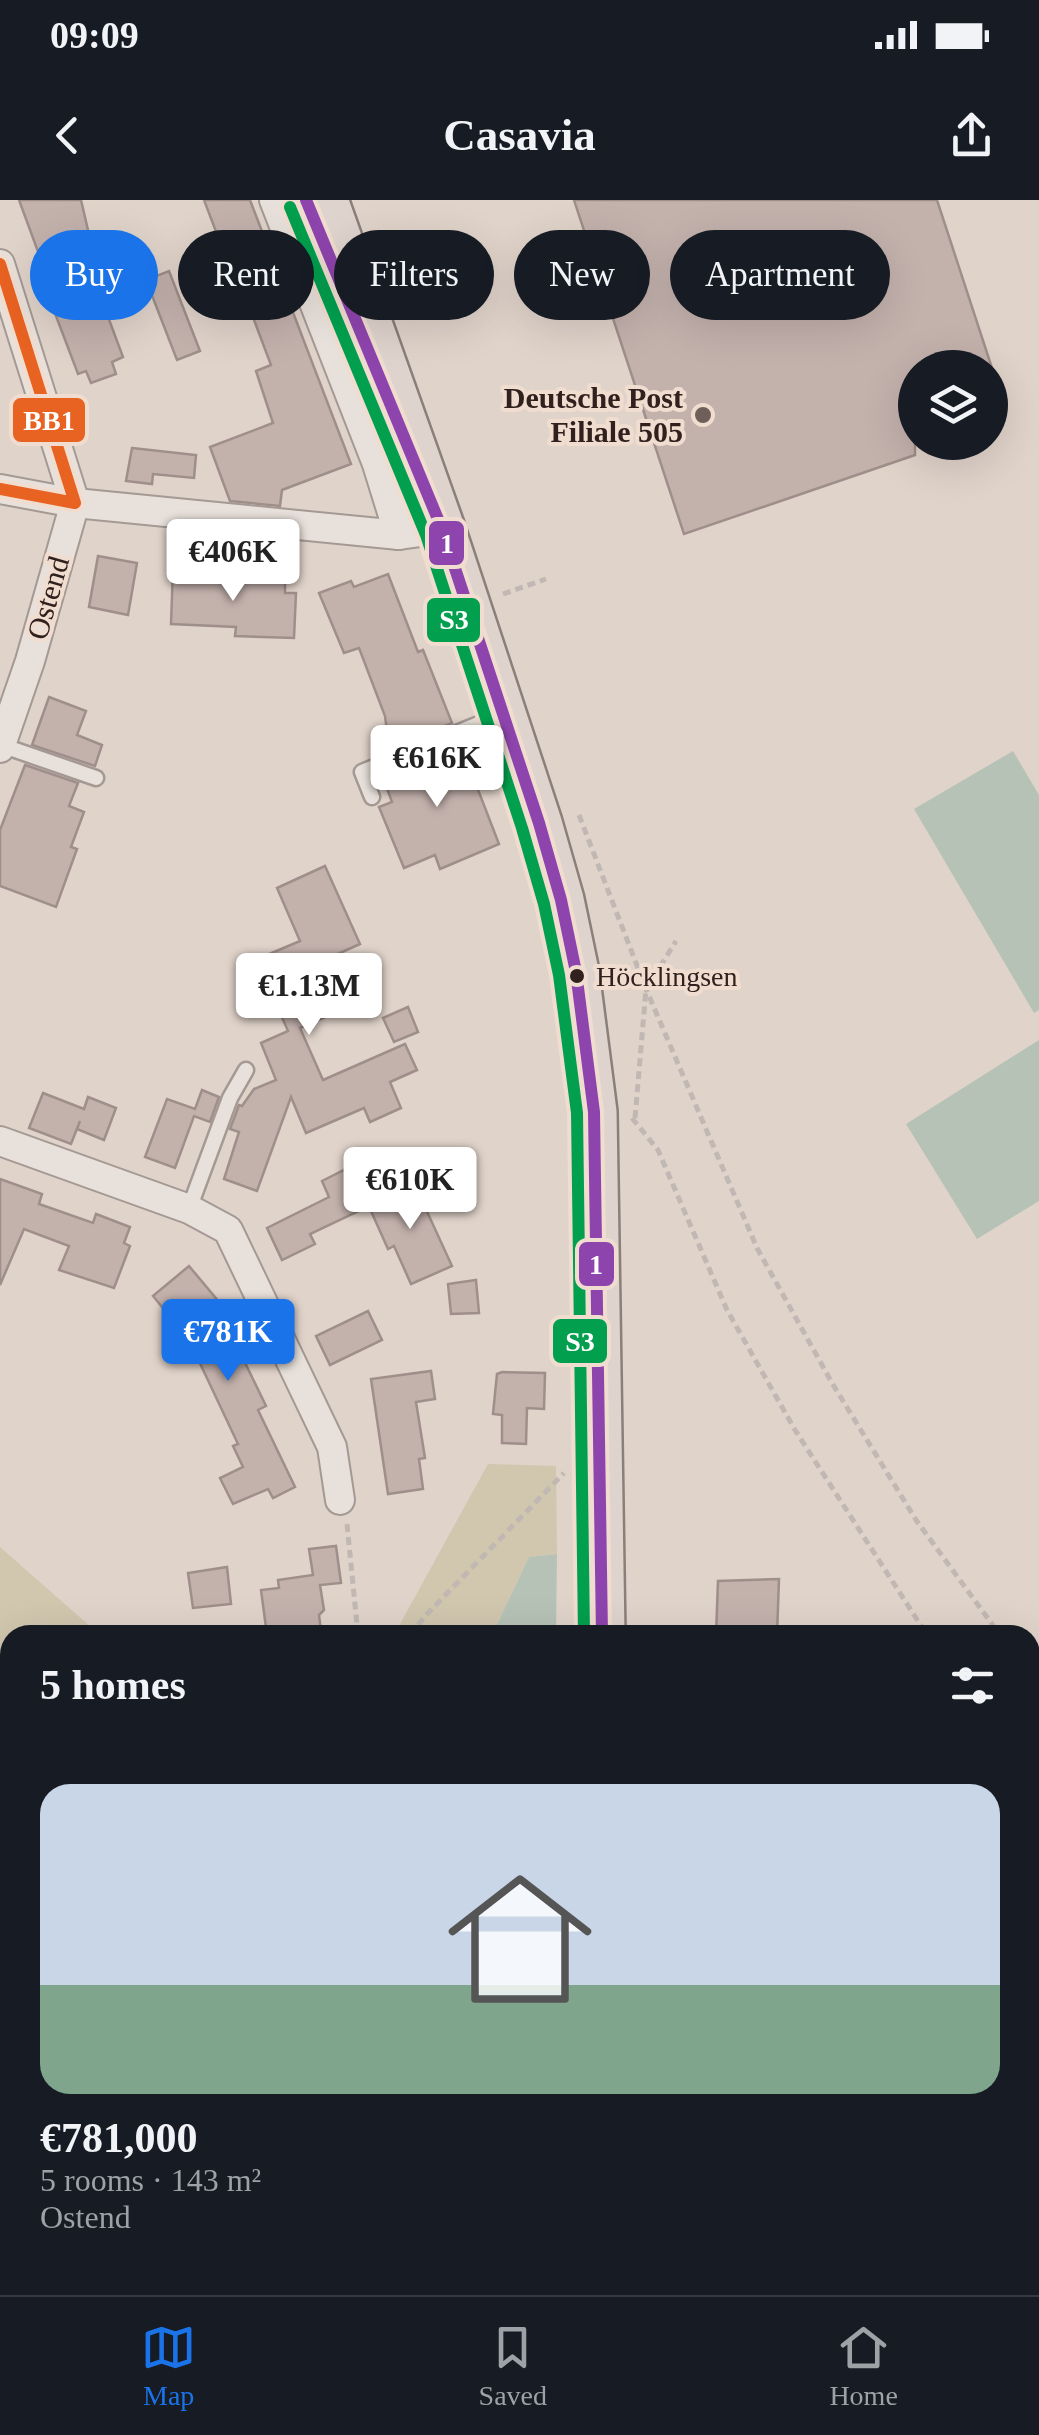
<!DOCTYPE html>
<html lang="en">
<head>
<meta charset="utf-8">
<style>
	body { margin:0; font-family:Georgia,serif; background:#20242c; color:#f1f3f6; height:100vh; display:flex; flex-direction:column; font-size:38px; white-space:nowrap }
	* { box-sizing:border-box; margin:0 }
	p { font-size:32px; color:#9ea1a6 }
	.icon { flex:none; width:55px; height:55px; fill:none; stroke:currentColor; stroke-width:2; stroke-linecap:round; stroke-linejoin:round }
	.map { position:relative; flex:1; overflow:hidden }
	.sheet { position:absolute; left:0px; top:1425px; width:1040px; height:670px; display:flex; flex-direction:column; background:#171b24; border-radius:30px 30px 0 0; box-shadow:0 10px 40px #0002 }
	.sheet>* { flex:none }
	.guide { position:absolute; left:30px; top:30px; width:980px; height:90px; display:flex; gap:20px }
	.tools { position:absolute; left:898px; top:150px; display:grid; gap:20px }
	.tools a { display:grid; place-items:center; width:110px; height:110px; border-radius:50%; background:#171b24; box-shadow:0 10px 40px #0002; font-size:50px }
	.price { position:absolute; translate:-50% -85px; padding:0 22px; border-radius:10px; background:#fff; color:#222; font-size:32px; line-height:65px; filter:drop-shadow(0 2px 5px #0008) }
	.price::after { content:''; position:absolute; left:50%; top:60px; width:30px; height:22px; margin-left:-15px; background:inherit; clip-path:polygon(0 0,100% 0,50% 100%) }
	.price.on { background:#1a73e8; color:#fff }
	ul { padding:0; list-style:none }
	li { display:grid; align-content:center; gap:20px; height:530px; padding:0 40px }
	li+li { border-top:2px solid #363941 }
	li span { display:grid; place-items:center; height:310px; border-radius:30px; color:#555 }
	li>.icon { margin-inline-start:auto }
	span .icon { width:180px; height:180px; fill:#fffc; stroke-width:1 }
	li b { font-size:42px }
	h2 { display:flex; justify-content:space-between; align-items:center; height:120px; padding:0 40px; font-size:42px }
	.chip { padding:0 35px; border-radius:45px; background:#171b24; box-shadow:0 10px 40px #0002; font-size:35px; line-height:90px }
	.chip.on { background:#1a73e8; color:#fff }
	.status { display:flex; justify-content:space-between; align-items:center; height:70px; padding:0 50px; background:#171b24; direction:ltr }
	.status svg { height:28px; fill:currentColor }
	header { display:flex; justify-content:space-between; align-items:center; height:130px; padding:0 40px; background:#171b24; font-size:45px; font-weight:800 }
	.tab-bar { display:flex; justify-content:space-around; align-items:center; height:140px; border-top:2px solid #363941; background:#171b24; font-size:28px; color:#9ea1a6 }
	.tab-bar a { display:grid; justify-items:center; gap:5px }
	.tab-bar .on { color:#1a73e8 }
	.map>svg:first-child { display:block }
</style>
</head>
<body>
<div class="status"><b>09:09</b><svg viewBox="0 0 49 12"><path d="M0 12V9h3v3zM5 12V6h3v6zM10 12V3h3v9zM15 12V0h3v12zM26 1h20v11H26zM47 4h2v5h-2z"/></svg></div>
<header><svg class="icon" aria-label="back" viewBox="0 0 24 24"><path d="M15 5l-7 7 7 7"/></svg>Casavia<svg class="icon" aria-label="share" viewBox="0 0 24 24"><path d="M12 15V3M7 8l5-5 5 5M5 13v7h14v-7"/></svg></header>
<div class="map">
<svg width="1039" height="2095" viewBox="0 0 1039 2095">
	<rect width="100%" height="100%" fill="#e0d3ca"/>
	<!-- green -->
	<g fill="#d1c6ae">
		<path d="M 488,1264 L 556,1266 L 557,1354 L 529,1357 L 492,1435 L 394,1435 Z"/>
		<path d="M 0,1347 L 100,1435 L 10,1435 L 10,2085 L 553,2085 L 553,2095 L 0,2095 Z"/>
	</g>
	<!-- water -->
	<g fill="#b6c2b6">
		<path d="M 1013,551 L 1039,595 L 1039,810 L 1034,813 L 914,609 Z"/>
		<path d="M 1039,840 L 1039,1001 L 977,1039 L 906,924 Z"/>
		<path d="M 557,1354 L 556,1435 L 492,1435 L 529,1357 Z"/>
	</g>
	<!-- building -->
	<g fill="#c3b1ac" stroke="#9f8f8a" stroke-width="2.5">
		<path d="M 19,0 L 81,0 L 91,43 L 100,59 L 88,63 L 123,157 L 112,162 L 116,174 L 91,183 L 86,171 L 78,174 L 56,116 L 61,114 Z"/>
		<path d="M 204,0 L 250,0 L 351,264 L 282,290 L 280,306 L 230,301 L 210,247 L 273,223 L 256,171 L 271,165 L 248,104 L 244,105 Z"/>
		<path d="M 574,0 L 937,0 L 992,168 L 915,168 L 915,255 L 684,334 Z"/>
		<path d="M 169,71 L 200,151 L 177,160 L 146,80 Z"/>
		<path d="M 132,248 L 196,255 L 194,278 L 153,274 L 152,284 L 126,281 Z"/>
		<path d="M 98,356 L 137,363 L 128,415 L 89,407 Z"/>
		<path d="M 173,368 L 224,370 L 224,379 L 285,382 L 285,393 L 296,393 L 294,438 L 235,436 L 236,427 L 171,424 Z"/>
		<path d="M 388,374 L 418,452 L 423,450 L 452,523 L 389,549 L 383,533 L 387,531 L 385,516 L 359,448 L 344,453 L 319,393 L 351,381 L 354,387 Z"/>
		<path d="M 49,497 L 86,511 L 77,535 L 102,545 L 95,566 L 32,545 Z"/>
		<path d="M 460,543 L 499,644 L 440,669 L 435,655 L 404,668 L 379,607 L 392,602 L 382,575 Z"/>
		<path d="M 25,565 L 78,583 L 69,606 L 84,612 L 71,647 L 77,649 L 56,707 L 0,686 L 0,630 Z"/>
		<path d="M 325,666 L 360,744 L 322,761 L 341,810 L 300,828 L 323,880 L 405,844 L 417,870 L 390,882 L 401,908 L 370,922 L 364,908 L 306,933 L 291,897 L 257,991 L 224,979 L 239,932 L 230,929 L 239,905 L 242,906 L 254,889 L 276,880 L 261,843 L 288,831 L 274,799 L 284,794 L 267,755 L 300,741 L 277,688 Z"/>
		<path d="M 408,807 L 418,832 L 394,842 L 383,818 Z"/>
		<path d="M 202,890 L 219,897 L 210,922 L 194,916 L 175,968 L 145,957 L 167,899 L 195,909 Z"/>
		<path d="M 43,893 L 84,909 L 88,897 L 116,908 L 104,940 L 77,929 L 80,921 L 71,944 L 29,928 Z"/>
		<path d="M 344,970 L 363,1009 L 310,1034 L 315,1044 L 282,1060 L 267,1028 L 329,997 L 322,981 Z"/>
		<path d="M 0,979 L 42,994 L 39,1004 L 93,1023 L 96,1014 L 130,1027 L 124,1043 L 130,1046 L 114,1088 L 59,1070 L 69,1046 L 24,1029 L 0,1085 Z"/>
		<path d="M 413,981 L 452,1066 L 411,1084 L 394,1046 L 388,1049 L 367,1002 Z"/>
		<path d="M 189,1066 L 250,1139 L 237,1146 L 266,1206 L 258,1210 L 295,1287 L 273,1298 L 268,1289 L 233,1304 L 220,1278 L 243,1267 L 233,1246 L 238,1244 L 189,1140 L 153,1096 Z"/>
		<path d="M 476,1080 L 479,1113 L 451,1114 L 448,1084 Z"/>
		<path d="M 368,1111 L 382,1140 L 330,1165 L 316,1136 Z"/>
		<path d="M 431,1171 L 435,1199 L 416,1202 L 425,1258 L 419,1259 L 423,1289 L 388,1294 L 371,1179 Z"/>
		<path d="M 502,1172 L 545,1173 L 544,1209 L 527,1208 L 526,1244 L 502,1243 L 502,1215 L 493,1214 L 497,1174 Z"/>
		<path d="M 336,1346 L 341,1383 L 320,1385 L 324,1410 L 319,1415 L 321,1431 L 267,1435 L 261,1390 L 279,1388 L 278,1380 L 313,1375 L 309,1349 Z"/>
		<path d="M 227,1367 L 231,1404 L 193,1408 L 188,1373 Z"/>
		<path d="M 779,1379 L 777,1435 L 716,1435 L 718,1381 Z"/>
	</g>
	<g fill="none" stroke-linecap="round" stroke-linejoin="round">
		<defs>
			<g id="lane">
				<path d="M 1,545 L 96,578"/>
				<path d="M 372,597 L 362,572 L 498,516"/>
				<path d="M 189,1009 L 230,898 L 246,870"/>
			</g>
			<g id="street">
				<path d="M 274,0 L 377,264 L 399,335"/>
				<path d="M 0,64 L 75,303"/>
				<path d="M 0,289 L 75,303 L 399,335 L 442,329"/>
				<path d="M 0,548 L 30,461 L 75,303"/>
				<path d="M 0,941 L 189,1009 L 228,1030 L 332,1247 L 340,1300"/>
				<path d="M 1030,1857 L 1039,1857"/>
			</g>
			<g id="primary">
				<path d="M 325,0 L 442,329 L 539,623 L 561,700 L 576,772 L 594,912 L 602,1435"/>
				<path d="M 604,2095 L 604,2085"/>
			</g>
		</defs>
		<!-- lane casing -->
		<use href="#lane" stroke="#a59994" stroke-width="19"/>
		<!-- street casing -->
		<use href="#street" stroke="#a59994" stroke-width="32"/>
		<!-- primary casing -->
		<use href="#primary" stroke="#8a7f7a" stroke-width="50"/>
		<!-- path -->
		<g stroke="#c1b8b3" stroke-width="5" stroke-dasharray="8 5" stroke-linecap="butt">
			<path d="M 503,394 L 546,379"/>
			<path d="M 579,615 L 646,789 L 757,1048 L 832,1183 L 916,1320 L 1000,1435"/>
			<path d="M 632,918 L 658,950 L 727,1110 L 795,1230 L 927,1435"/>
			<path d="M 635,918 L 646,789 L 676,741"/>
			<path d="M 347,1324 L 358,1435"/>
			<path d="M 410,1435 L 426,1415 L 564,1273"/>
			<path d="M 1030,1472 L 1039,1482"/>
			<path d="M 1030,1552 L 1039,1561"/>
			<path d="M 158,2095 L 163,2085"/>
		</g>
		<!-- lane -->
		<use href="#lane" stroke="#e8e1db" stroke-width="14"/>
		<!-- street -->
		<use href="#street" stroke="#e8e1db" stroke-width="28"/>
		<!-- primary -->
		<use href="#primary" stroke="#dfd4cd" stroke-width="45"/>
		<defs>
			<path id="bus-1" d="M 306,0 L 442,329 L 539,623 L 561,700 L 576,772 L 594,912 L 602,1435"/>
			<path id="bus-2" d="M 290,7 L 426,335 L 522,628 L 544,704 L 559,775 L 577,913 L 584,1435"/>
			<path id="bus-3" d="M 0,64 L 75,303 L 0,289"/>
		</defs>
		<!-- bus-1 casing -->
		<use href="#bus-1" stroke="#f0ddd0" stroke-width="20"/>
		<!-- bus-2 casing -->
		<use href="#bus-2" stroke="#f0ddd0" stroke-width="20"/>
		<!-- bus-3 casing -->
		<use href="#bus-3" stroke="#f0ddd0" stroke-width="20"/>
		<!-- bus-1 -->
		<use href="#bus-1" stroke="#8e44ad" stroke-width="12"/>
		<!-- bus-2 -->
		<use href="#bus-2" stroke="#029f4e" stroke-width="12"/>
		<!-- bus-3 -->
		<use href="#bus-3" stroke="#e86222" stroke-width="12"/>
	</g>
	<!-- markers -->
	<circle fill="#6e5f5a" stroke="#f0ddd0" stroke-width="4" cx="703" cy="215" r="10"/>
	<circle fill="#31211e" stroke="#f0ddd0" stroke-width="4" cx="577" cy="776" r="9"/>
	<g text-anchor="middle" stroke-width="8" stroke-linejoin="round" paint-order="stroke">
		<!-- bus labels -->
		<g font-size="28" fill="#31211e" stroke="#f0ddd0" text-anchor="start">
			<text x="596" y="786">Höcklingsen</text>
		</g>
		<!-- poi labels -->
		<g font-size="30" font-weight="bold" fill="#31211e" stroke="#f0ddd0" text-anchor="end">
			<text x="683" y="208">Deutsche Post<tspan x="683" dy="34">Filiale 505</tspan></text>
		</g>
		<!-- street labels -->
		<g font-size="30" fill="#31211e" stroke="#f0ddd0">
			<text transform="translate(48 398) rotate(-74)" y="10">Ostend</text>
		</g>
	</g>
	<g stroke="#f0ddd0" stroke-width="4">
		<rect x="11" y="196" width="76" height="48" rx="10" fill="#e86222"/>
		<rect x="427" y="319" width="39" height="48" rx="10" fill="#8e44ad"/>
		<rect x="425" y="396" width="57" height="48" rx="10" fill="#029f4e"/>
		<rect x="577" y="1040" width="39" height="48" rx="10" fill="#8e44ad"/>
		<rect x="551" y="1117" width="58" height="48" rx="10" fill="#029f4e"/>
	</g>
	<g font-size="28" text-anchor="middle" font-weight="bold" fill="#fff">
		<text x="49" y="230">BB1</text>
		<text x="447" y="353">1</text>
		<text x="454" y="429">S3</text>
		<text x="596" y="1074">1</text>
		<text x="580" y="1151">S3</text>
	</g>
</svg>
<div class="tools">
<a><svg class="icon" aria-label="layers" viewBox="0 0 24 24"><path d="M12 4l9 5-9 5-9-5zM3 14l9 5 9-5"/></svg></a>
</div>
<b class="price" style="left:233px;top:404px">€406K</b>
<b class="price" style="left:437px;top:610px">€616K</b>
<b class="price" style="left:309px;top:838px">€1.13M</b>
<b class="price" style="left:410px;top:1032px">€610K</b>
<b class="price on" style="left:228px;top:1184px">€781K</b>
<div class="guide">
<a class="chip on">Buy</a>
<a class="chip">Rent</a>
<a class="chip">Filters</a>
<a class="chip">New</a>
<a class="chip">Apartment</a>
</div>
<section class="sheet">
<h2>5 homes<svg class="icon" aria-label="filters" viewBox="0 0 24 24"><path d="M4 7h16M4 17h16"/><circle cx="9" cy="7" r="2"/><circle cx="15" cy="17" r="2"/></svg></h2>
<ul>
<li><span style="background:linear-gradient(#c9d6e8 65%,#7fa58c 0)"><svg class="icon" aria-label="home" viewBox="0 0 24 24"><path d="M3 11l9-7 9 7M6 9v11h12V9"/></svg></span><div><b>€781,000</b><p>5 rooms · 143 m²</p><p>Ostend</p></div></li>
</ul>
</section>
</div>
<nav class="tab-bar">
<a class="on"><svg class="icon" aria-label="map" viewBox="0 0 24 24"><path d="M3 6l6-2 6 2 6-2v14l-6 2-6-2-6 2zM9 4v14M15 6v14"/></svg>Map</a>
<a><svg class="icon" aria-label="saved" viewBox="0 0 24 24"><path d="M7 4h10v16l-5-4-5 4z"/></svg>Saved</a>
<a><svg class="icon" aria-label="home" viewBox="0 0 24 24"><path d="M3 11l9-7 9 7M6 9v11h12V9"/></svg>Home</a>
</nav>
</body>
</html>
